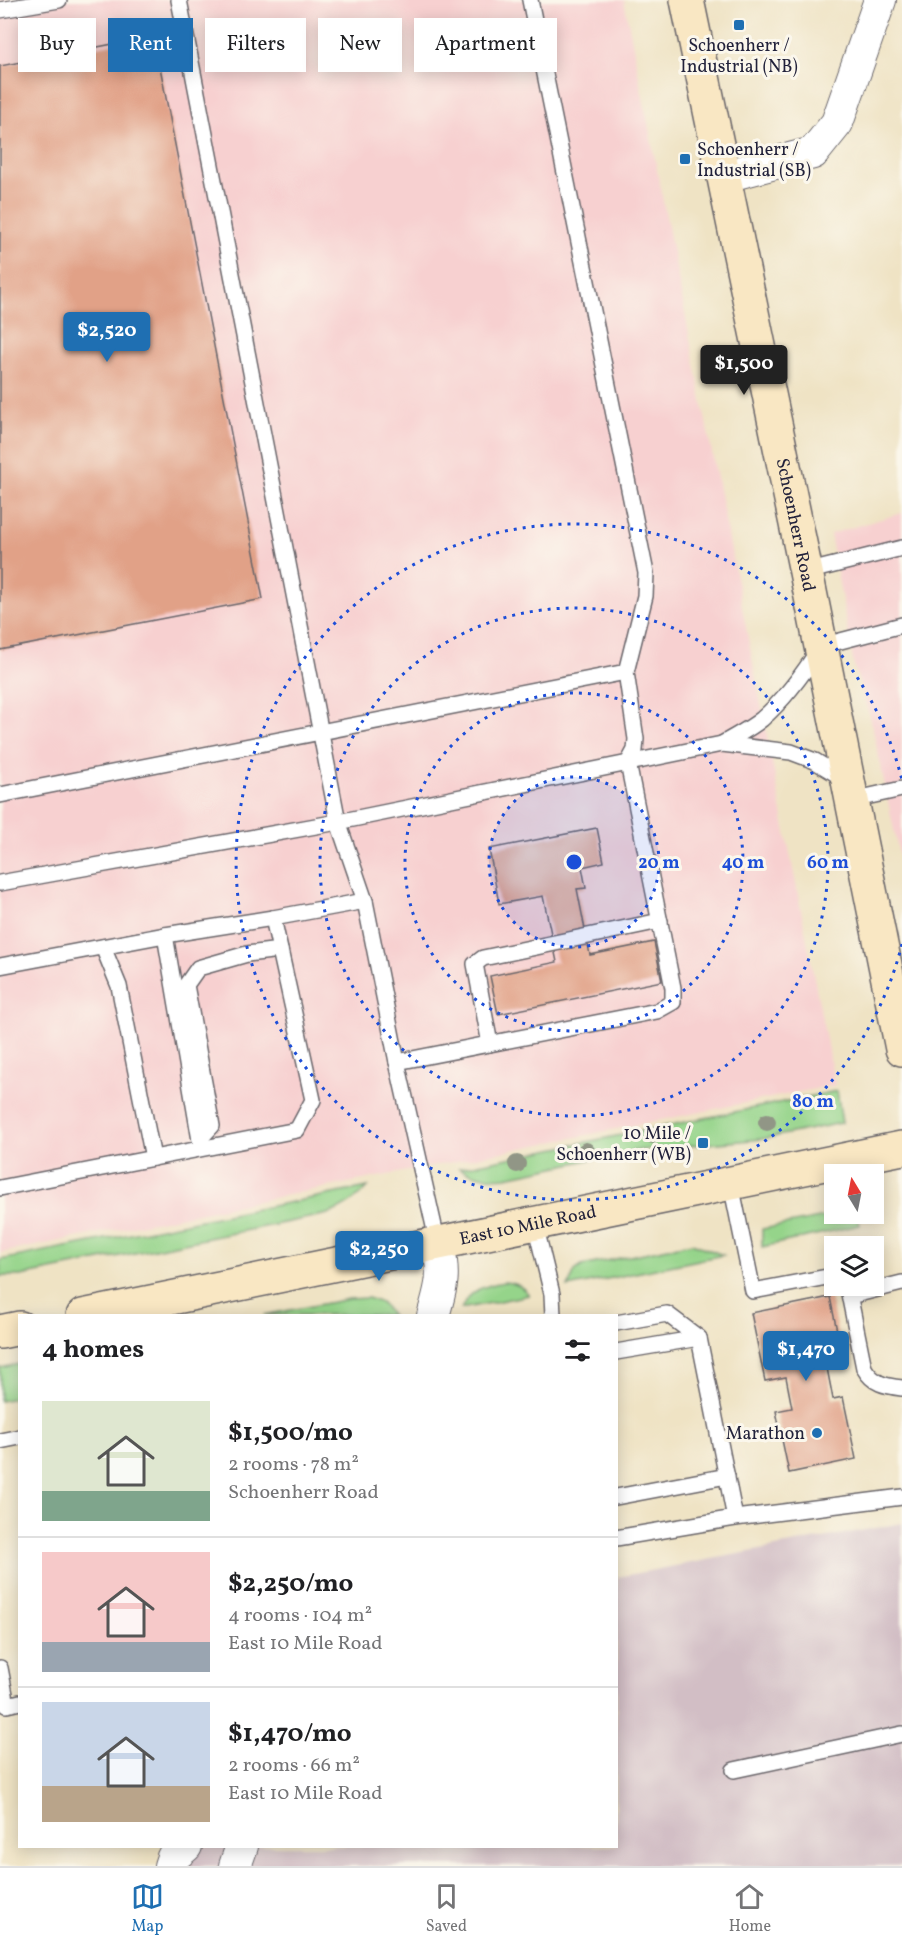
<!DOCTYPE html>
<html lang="en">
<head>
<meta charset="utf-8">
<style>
	body { margin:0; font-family:Vollkorn,serif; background:#f6f6f6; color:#202124; height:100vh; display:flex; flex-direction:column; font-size:22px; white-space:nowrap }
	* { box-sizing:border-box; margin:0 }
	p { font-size:20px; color:#757577 }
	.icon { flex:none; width:33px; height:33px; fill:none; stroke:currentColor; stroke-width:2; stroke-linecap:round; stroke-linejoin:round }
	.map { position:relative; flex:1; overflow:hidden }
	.side { position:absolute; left:18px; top:1314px; width:600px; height:534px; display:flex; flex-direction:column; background:#fff; border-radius:0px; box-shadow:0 3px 15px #0003 }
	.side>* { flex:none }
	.guide { position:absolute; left:18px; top:18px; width:600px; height:54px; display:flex; gap:12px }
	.needle { width:39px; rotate:350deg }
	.tools { position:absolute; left:824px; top:1164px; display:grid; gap:12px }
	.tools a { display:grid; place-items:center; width:60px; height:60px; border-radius:0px; background:#fff; box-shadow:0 3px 15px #0003; font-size:30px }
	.price { position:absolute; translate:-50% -51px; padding:0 14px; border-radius:6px; background:#1f6fb2; color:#fff; font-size:20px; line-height:39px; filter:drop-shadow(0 2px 3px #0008) }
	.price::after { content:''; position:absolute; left:50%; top:36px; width:18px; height:14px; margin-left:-9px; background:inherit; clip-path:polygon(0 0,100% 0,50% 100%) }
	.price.active { background:#222; color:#fff }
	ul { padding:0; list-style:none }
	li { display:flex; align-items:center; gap:18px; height:150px; padding:0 24px }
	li+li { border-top:2px solid #e0e0e0 }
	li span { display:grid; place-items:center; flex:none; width:168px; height:120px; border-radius:0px; color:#555 }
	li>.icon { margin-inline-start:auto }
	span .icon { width:72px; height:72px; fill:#fffc; stroke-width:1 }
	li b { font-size:26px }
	h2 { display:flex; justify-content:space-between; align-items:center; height:72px; padding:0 24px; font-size:26px }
	.tag { padding:0 21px; border-radius:0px; background:#fff; box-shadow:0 3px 15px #0003; font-size:21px; line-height:54px }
	.tag.active { background:#1f6fb2; color:#fff }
	.menu { display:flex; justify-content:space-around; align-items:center; height:84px; border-top:2px solid #e0e0e0; background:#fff; font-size:16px; color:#757577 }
	.menu a { display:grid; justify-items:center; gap:3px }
	.menu .active { color:#1f6fb2 }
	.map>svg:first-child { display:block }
</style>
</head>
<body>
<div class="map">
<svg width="902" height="1866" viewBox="0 0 902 1866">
	<rect width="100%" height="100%" fill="#fbf7ec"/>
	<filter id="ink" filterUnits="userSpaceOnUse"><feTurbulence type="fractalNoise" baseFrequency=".0167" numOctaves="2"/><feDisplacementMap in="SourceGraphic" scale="12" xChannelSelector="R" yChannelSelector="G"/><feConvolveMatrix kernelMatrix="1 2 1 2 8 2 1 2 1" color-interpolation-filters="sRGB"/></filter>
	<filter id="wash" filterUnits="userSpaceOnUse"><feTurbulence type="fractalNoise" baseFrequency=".008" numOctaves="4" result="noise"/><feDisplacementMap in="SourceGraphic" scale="24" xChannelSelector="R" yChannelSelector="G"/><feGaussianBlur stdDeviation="1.35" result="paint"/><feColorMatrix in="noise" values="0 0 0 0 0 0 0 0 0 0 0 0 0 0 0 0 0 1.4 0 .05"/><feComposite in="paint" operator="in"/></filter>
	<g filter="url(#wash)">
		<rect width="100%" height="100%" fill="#efe3c4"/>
		<!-- built -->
		<g fill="#f7d0d0">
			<path d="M 0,0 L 624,0 L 835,1085 L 0,1253 Z"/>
			<path d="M 902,513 L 902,869 L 871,720 L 854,666 L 830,534 Z"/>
		</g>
		<!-- industrial -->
		<path fill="#d2bec5" d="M 902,1523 L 902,1866 L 189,1866 L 201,1846 L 616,1846 L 617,1577 Z"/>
		<!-- green -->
		<g fill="#95d48a" stroke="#5c7b62" stroke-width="1.5">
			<path d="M 837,1091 L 842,1123 L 762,1139 L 632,1151 L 506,1177 C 488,1179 475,1176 459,1168 Z"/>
			<path d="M 368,1187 C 356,1200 345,1208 328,1214 L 21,1276 L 0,1276 L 0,1260 Z"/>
			<path d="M 841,1214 L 857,1214 L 860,1225 L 762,1247 L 762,1229 Z"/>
			<path d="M 692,1243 L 723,1255 L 568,1287 L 575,1271 L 582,1266 Z"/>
			<path d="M 504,1282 C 516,1283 522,1286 529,1295 L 461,1309 C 470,1289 484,1286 504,1282 Z"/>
			<path d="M 368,1298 L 381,1303 L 392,1315 L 264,1315 L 349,1299 Z"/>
			<path d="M 19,1364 L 19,1397 L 0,1401 L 0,1368 Z"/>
		</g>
		<g id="blocks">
			<!-- building -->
			<g fill="#e1a187">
				<path d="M 154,36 L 263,599 L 0,650 L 0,66 Z"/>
				<path d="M 597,828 L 604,862 L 582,867 L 586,888 L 577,889 L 590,955 L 654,942 L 662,981 L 498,1014 L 490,976 L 557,962 L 543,896 L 499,904 L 489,849 Z"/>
				<path d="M 830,1297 L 844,1365 L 827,1368 L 833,1399 L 843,1397 L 856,1459 L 789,1473 L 776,1411 L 792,1408 L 786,1377 L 765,1381 L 751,1313 Z"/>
			</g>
		</g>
	</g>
	<g filter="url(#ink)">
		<use href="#blocks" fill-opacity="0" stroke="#6a666b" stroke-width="1.5"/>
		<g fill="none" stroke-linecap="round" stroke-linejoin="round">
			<defs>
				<g id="lane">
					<path d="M 179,0 L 338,822 L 365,901 L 397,1062 L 438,1244"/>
					<path d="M 0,10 L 59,0"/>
					<path d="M 806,572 L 902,548"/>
					<path d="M 722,744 C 735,736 750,729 762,719 C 786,698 804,673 821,646 L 902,625"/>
					<path d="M 0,795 L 626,672 L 645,596 L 646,573 L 530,0"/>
					<path d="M 852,800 L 902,789"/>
					<path d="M 0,883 L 338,822 L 722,744 L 791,752 L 815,761 L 846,780"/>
					<path d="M 165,935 L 201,1146"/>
					<path d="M 103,947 L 119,986 L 153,1158"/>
					<path d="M 0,966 L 165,935 L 273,918"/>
					<path d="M 490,1044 L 475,964 L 483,958 L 660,921"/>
					<path d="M 397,1062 L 657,1011 L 673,1002 L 673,988 L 628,763 L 635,750 L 636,739 L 626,672"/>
					<path d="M 200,1139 L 212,1126 L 186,985 L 198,968 L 247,954 L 280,950"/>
					<path d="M 731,1184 L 753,1291 L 827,1277 L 834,1278"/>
					<path d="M 0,1188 L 297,1130 L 313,1100 L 273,918 L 365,901"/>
					<path d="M 535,1224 L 552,1294 L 553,1316"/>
					<path d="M 845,1286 L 848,1289 L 864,1368 C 873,1384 885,1386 902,1388"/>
					<path d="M 850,1296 L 902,1283"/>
					<path d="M 616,1323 L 667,1314 L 699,1338 L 735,1518"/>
					<path d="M 616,1352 L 699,1338"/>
					<path d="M 0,1441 L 20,1437"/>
					<path d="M 616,1497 L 727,1476"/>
					<path d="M 616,1538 L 735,1518 L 902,1497"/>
					<path d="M 0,1668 L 7,1705 L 20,1702"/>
					<path d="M 734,1770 L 902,1734"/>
				</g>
				<g id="street">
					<path d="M 725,176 L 813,153 L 837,123 L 880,0"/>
					<path d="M 433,1316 C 442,1285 445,1276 438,1244"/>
					<path d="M 170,1866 L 173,1857 L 186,1846"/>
					<path d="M 235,1866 L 242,1846"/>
				</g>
				<g id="secondary">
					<path id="s1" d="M 687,0 L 806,572 L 902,1049"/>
					<path id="s2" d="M 83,1316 L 902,1148"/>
					<path d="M 0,1332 L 20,1328"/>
				</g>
			</defs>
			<!-- lane casing -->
			<use href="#lane" stroke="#6a666b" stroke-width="18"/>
			<!-- street casing -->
			<use href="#street" stroke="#6a666b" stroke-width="34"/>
			<!-- secondary casing -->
			<use href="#secondary" stroke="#6a666b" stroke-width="36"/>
			<!-- lane -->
			<use href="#lane" stroke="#fff" stroke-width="15"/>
			<!-- street -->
			<use href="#street" stroke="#fff" stroke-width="32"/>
			<!-- secondary -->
			<use href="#secondary" stroke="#f9e7c3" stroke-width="33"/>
		</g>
		<!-- trees -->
		<g fill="#919686">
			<circle cx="767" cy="1122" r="9"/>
			<circle cx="653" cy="1135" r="9"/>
			<circle cx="586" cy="1151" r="9"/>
			<circle cx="517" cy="1164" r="9"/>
		</g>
	</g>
	<!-- distance rings -->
	<circle cx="574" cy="862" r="85" fill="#1d4ed8" fill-opacity=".12"/>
	<g fill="none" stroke="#1d4ed8" stroke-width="3" stroke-dasharray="3 6">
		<circle cx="574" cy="862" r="85"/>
		<circle cx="574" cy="862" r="169"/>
		<circle cx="574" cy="862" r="254"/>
		<path d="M902 944A338 338 0 1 1 902 780"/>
	</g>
	<!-- markers -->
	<g fill="#1f6fb2" stroke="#fbf7ec" stroke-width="2">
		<rect x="733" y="19" width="12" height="12" rx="3"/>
		<rect x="679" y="153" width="12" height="12" rx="3"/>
		<rect x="697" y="1137" width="12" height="12" rx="3"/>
		<circle cx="817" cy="1433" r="6"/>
	</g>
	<g text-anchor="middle" stroke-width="6" stroke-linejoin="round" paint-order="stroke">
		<!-- poi labels -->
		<g font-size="18" fill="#22223b" stroke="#fbf7ec" text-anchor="end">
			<text x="739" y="51" text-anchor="middle">Schoenherr /<tspan x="739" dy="21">Industrial (NB)</tspan></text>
			<text x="697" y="155" text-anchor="start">Schoenherr /<tspan x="697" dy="21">Industrial (SB)</tspan></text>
			<text x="691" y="1139">10 Mile /<tspan x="691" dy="21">Schoenherr (WB)</tspan></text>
			<text x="805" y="1439">Marathon</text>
		</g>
		<!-- street labels -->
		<g font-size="18" fill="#22223b" stroke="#fbf7ec">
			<text dy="6" stroke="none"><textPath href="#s1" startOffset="536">Schoenherr Road</textPath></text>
			<text dy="6" stroke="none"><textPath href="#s2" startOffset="454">East 10 Mile Road</textPath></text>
		</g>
	</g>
	<circle cx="574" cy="862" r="9" fill="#1d4ed8" stroke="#fbf7ec" stroke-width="3"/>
	<g font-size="18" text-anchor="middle" font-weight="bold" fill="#1d4ed8" stroke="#fbf7ec" stroke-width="6" stroke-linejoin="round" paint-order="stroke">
		<text x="659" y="868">20 m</text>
		<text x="743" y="868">40 m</text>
		<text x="828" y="868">60 m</text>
		<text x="813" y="1107">80 m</text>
	</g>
</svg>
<div class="tools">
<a><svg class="needle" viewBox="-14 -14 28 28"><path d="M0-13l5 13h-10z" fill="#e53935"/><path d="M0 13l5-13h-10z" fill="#757577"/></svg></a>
<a><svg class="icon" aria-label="layers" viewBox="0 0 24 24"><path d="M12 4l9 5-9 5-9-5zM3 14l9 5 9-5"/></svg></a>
</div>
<b class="price" style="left:107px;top:363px">$2,520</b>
<b class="price active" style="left:744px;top:396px">$1,500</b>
<b class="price" style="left:379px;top:1282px">$2,250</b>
<b class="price" style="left:806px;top:1382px">$1,470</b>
<div class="guide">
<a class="tag">Buy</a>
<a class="tag active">Rent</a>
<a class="tag">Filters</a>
<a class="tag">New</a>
<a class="tag">Apartment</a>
</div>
<section class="side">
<h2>4 homes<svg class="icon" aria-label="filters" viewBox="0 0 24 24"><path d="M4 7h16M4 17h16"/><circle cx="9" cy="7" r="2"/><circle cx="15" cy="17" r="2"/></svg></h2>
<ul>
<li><span style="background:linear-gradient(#dfe7d0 75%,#7fa58c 0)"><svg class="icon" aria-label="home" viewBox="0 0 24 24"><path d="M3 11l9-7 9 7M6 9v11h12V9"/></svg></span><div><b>$1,500/mo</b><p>2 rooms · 78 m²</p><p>Schoenherr Road</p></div></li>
<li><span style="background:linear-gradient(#f6c9c9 75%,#9aa5b1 0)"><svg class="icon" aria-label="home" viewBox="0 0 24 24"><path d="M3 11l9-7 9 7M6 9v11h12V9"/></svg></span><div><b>$2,250/mo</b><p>4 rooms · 104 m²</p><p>East 10 Mile Road</p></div></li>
<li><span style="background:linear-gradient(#c9d6e8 70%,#b9a48a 0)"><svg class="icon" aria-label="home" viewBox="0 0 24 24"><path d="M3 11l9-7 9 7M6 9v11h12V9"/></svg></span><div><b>$1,470/mo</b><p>2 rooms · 66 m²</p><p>East 10 Mile Road</p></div></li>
</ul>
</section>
</div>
<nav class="menu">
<a class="active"><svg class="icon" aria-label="map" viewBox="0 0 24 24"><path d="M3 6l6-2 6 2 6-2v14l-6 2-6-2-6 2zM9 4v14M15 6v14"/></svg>Map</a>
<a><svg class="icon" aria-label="saved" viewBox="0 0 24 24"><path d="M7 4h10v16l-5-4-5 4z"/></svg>Saved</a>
<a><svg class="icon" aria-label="home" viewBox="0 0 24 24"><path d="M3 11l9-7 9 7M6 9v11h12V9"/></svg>Home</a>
</nav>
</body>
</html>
